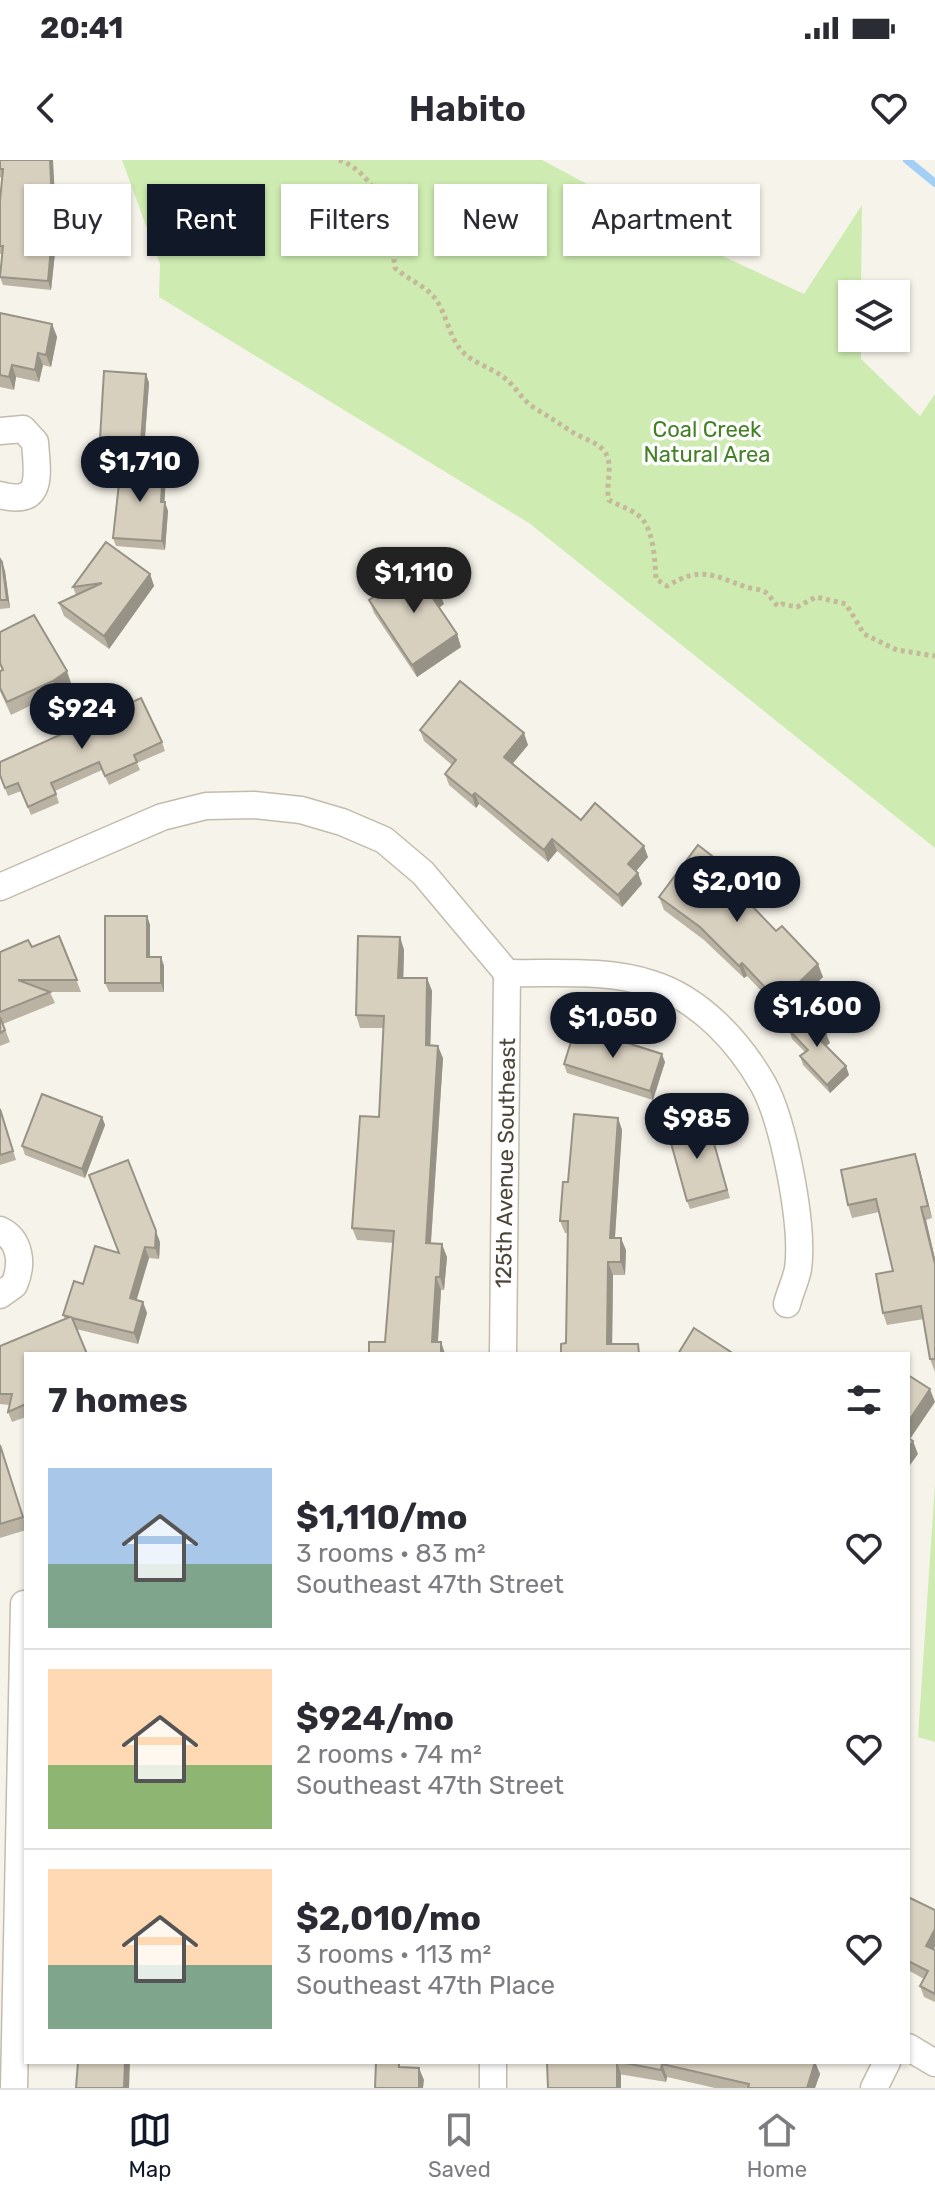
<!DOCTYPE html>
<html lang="en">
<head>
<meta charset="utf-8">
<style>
	body { margin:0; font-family:Rubik,sans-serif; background:#f7f7f7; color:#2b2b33; height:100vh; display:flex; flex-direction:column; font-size:30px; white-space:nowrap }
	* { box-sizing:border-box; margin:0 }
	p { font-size:26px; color:#7c7c81 }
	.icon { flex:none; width:44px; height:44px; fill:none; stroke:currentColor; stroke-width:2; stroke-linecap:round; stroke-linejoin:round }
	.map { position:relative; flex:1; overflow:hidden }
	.sheet { position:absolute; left:24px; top:1192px; width:886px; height:712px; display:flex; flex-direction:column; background:#fff; border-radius:0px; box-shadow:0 2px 6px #0004 }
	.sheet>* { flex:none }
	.guide { position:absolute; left:24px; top:24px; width:888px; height:72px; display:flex; gap:16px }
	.controls { position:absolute; left:838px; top:120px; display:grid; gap:16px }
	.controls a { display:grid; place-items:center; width:72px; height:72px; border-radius:0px; background:#fff; box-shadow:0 2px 6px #0004; font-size:40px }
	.price { position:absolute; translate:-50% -68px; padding:0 18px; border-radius:28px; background:#111827; color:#fff; font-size:26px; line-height:52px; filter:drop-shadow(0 2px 4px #0008) }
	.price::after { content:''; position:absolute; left:50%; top:48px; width:24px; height:18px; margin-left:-12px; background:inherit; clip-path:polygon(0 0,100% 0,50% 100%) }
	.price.selected { background:#222; color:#fff }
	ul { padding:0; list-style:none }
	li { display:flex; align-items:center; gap:24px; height:200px; padding:0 24px }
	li+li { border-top:2px solid #e1e1e2 }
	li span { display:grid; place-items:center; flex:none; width:224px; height:160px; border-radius:0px; color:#555 }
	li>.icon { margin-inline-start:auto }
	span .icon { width:96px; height:96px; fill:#fffc; stroke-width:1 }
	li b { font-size:34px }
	h2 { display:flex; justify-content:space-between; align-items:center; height:96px; padding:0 24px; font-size:34px }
	.pill { padding:0 28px; border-radius:0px; background:#fff; box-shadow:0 2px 6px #0004; font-size:28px; line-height:72px }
	.pill.selected { background:#111827; color:#fff }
	.status { display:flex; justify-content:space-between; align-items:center; height:56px; padding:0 40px; background:#fff; direction:ltr }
	.status svg { height:22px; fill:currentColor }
	header { display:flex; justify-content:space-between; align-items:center; height:104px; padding:0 24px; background:#fff; font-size:36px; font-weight:600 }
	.menu { display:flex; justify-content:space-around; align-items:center; height:112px; border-top:2px solid #e1e1e2; background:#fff; font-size:22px; color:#7c7c81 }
	.menu a { display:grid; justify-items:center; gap:4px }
	.menu .selected { color:#111827 }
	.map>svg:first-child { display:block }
</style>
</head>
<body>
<div class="status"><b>20:41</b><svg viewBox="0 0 49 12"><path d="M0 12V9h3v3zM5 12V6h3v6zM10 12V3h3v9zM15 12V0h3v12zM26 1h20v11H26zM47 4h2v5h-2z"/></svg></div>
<header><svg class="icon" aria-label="back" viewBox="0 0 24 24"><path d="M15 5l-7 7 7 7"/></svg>Habito<svg class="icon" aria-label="heart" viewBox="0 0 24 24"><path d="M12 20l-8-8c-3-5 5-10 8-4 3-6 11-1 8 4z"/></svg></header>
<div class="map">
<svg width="935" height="1928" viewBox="0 0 935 1928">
	<rect width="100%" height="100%" fill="#f6f3ea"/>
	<!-- green -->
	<g fill="#ceecb1">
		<path d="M 122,0 L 542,0 L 716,93 L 804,134 L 862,45 L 861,134 L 852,134 L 852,178 L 861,178 L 861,199 L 920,256 L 935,234 L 935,688 L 529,363 L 159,137 L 160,104 Z"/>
		<path d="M 935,1324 L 935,1582 L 918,1577 Z"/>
	</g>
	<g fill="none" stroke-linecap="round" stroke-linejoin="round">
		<!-- stream -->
		<path stroke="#a4cff5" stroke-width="8" d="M 907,0 L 935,23"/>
		<defs>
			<g id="minor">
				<path d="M 0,271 L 23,269 L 35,282 C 37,313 45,347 0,335"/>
				<path d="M 0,727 L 162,657 L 206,646 L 254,645 L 301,650 L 342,662 L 384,680 L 423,713 L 507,813"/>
				<path d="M 507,813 C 554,814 607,809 652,824 C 700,839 739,882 763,924 C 784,962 804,1066 798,1109 C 796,1120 790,1132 787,1144"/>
				<path d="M 0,1070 C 21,1080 23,1105 14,1125 L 0,1135"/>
				<path d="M 503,1194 L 507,813"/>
				<path d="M 908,1887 L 935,1903"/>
				<path d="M 14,1928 L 24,1444"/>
				<path d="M 493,1928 L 493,1902"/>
				<path d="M 874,1928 L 887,1902"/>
			</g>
		</defs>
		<!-- minor casing -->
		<use href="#minor" stroke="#c2bcac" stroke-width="29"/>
		<!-- path -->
		<path stroke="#c5b99c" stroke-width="5" stroke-dasharray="4 4" stroke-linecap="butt" d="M 339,0 C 366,9 386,42 391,70 C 393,82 393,95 395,108 C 407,119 424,125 434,137 C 447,153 448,176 462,191 C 472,203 491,207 503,217 C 515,225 522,240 533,247 C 546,255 557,262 569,270 C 580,278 597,281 605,292 C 614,306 605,325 609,340 C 619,346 635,350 643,360 C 654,374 655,402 656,419 L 667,426 C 701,406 712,415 746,427 C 752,429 761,429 765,432 C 770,435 773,442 778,446 L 782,444 L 797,447 L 816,437 L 846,444 L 864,474 L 897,490 L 935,496"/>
		<!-- minor -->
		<use href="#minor" stroke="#fff" stroke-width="26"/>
	</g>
	<!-- wall -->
	<g fill="#bab3a4">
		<path d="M 0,0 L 57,74 L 51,130 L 3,125 L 0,117 L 2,94 L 0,94 L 0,41 L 2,18 L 0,17 Z"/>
		<path d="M 0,153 L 52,164 L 57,177 L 51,207 L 43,205 L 39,222 L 16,217 L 14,230 L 0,227 Z"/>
		<path d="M 146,214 L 149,223 L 144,290 L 103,287 L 100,279 Z"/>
		<path d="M 163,308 L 166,317 L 164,342 L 168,351 L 165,390 L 116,386 L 113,378 Z"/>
		<path d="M 0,399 L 5,411 L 10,448 L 0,449 Z"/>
		<path d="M 150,414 L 154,426 L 109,489 L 64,456 L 59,443 L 76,435 L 73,427 Z"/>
		<path d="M 369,440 L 444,444 L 439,448 L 457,474 L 461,487 L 417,517 L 374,453 Z"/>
		<path d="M 0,472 L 71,523 L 57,533 L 11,555 L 0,531 L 0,512 L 2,510 L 0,505 Z"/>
		<path d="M 420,570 L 528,585 L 513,603 L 581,660 L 648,697 L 636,711 L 638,713 L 642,724 L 622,747 L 557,691 L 548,702 L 479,644 L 476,648 L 449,625 L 445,614 L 452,605 L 424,581 Z"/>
		<path d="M 162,582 L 165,591 L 137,603 L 140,610 L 109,625 L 102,610 L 55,631 L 59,643 L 31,655 L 21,631 L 8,636 L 0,616 Z"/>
		<path d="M 738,716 L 743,728 L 739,733 L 776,771 L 823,817 L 784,854 L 747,816 L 744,818 L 704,780 L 664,750 L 659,737 Z"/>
		<path d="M 147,756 L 150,765 L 150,797 L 161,797 L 164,806 L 164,832 L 109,832 L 105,823 Z"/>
		<path d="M 59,776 L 81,832 L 49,832 L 50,832 L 55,843 L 3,864 L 10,882 L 0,886 L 0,792 L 32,787 Z"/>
		<path d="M 400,777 L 404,790 L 403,818 L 427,818 L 432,831 L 430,885 L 443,898 L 431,1083 L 447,1097 L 444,1130 L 441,1130 L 438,1182 L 441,1182 L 445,1194 L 369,1194 L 385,1182 L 393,1083 L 357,1080 L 352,1068 L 379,957 L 383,868 L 360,868 L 356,855 Z"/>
		<path d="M 789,870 L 826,874 L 830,883 L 826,886 L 846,906 L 849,915 L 830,933 L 803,905 L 800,896 L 805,892 L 792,879 Z"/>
		<path d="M 665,902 L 653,940 L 567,913 L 564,904 Z"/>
		<path d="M 0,949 L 16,1000 L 0,1005 Z"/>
		<path d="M 102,957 L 105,965 L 85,1018 L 25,995 L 22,986 Z"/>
		<path d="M 618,958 L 622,970 L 615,1078 L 626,1090 L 625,1115 L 613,1115 L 612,1184 L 642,1194 L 566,1183 L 568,1073 L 565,1073 L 560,1061 L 568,1022 Z"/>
		<path d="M 710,969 L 730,1038 L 690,1049 L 687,1041 Z"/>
		<path d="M 915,994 L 919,1006 L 932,1058 L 926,1060 L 935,1099 L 935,1212 L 930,1199 L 924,1159 L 887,1165 L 883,1153 L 893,1111 L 879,1052 L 852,1058 L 848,1045 Z"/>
		<path d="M 160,1082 L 159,1099 L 149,1098 L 136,1140 L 143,1142 L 147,1153 L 138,1184 L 76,1169 L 26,1194 L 26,1257 L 12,1262 L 8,1252 L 10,1245 L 0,1244 L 0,1186 L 65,1159 L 63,1155 L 83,1124 L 119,1093 Z"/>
		<path d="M 0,1285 L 26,1366 L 26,1370 L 0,1378 Z"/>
		<path d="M 908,1737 L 935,1790 L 935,1842 L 924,1837 L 920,1826 L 924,1819 L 908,1810 Z"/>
		<path d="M 547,1902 L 815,1902 L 820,1914 L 815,1928 L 715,1928 L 667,1917 L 666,1922 Z"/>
	</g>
	<!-- shaded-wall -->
	<g fill="#979286">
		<path d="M 50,0 L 53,0 L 57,74 L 51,130 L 48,121 Z"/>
		<path d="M 52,164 L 57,177 L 51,207 L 46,195 Z"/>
		<path d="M 38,193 L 43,205 L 39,222 L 35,210 Z"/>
		<path d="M 12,205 L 16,217 L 14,230 L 9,217 Z"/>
		<path d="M 146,214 L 149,223 L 144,290 L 141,282 Z"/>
		<path d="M 163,308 L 166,317 L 164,350 L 161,342 Z"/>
		<path d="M 165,342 L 168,351 L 165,390 L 162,381 Z"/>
		<path d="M 2,402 L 5,411 L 10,448 L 7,440 Z"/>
		<path d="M 150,414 L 154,426 L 109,489 L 104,476 Z"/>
		<path d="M 439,431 L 444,444 L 436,450 L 432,437 Z"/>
		<path d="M 457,474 L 461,487 L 417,517 L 412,505 Z"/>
		<path d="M 67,511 L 71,523 L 57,533 L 53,521 Z"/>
		<path d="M 524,573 L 528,585 L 509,608 L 504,597 Z"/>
		<path d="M 475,633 L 479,644 L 476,648 L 472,636 Z"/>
		<path d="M 552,679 L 557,691 L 548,702 L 544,690 Z"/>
		<path d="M 644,686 L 648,697 L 632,716 L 628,704 Z"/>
		<path d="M 638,713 L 642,724 L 622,747 L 618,735 Z"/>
		<path d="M 738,716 L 743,728 L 736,737 L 732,725 Z"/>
		<path d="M 147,756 L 150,765 L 150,806 L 147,797 Z"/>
		<path d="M 400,777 L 404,790 L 403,830 L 398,818 Z"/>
		<path d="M 161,797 L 164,806 L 164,832 L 161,823 Z"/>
		<path d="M 742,803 L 747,816 L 744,818 L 739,806 Z"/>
		<path d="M 818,804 L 823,817 L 784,854 L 779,842 Z"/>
		<path d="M 427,818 L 432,831 L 430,897 L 426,885 Z"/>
		<path d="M 826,874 L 830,883 L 823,888 L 820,880 Z"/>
		<path d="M 438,886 L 443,898 L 430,1095 L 426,1083 Z"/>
		<path d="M 662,894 L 665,902 L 653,940 L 650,931 Z"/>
		<path d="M 846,906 L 849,915 L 830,933 L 827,925 Z"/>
		<path d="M 102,957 L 105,965 L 85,1018 L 82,1009 Z"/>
		<path d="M 618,958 L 622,970 L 614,1090 L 610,1078 Z"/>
		<path d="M 915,994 L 919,1006 L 932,1058 L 928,1046 Z"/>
		<path d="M 921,1047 L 926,1060 L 935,1099 L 935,1106 Z"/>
		<path d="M 156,1071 L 160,1082 L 159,1099 L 155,1088 Z"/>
		<path d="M 621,1078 L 626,1090 L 625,1115 L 621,1102 Z"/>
		<path d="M 442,1084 L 447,1097 L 444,1130 L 440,1117 Z"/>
		<path d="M 145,1087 L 149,1098 L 134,1149 L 130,1138 Z"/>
		<path d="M 608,1102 L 613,1115 L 612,1194 L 607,1184 Z"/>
		<path d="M 436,1117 L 441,1130 L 437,1194 L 432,1182 Z"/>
		<path d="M 143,1142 L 147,1153 L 138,1184 L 134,1173 Z"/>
		<path d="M 441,1182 L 445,1194 L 441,1194 Z"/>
		<path d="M 930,1229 L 935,1242 L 908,1282 L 908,1262 Z"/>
		<path d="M 913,1281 L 918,1294 L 908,1308 L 908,1289 Z"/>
		<path d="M 935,1769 L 935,1787 L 930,1797 L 926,1786 Z"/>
		<path d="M 125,1902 L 130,1902 L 129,1928 L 124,1928 Z"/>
		<path d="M 617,1902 L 621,1914 L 621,1928 L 617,1928 Z"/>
		<path d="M 815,1902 L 820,1914 L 815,1928 L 807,1928 Z"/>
		<path d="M 662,1904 L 667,1917 L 666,1922 L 661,1910 Z"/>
		<path d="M 419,1908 L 424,1920 L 423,1928 L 419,1928 Z"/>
	</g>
	<!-- building -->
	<g fill="#d8d0bf" stroke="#979286" stroke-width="2">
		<path d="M 0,0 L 50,0 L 53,65 L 48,121 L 0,117 L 3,86 L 0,86 L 0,41 L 3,9 L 0,9 Z"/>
		<path d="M 0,153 L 52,164 L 46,195 L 38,193 L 35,210 L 12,205 L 9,217 L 0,215 Z"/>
		<path d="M 104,211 L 146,214 L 141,282 L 100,279 Z"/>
		<path d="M 121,305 L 163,308 L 161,342 L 165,342 L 162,381 L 113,378 Z"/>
		<path d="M 106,382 L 150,414 L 104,476 L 59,443 L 102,423 L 73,427 Z"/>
		<path d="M 0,399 L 2,402 L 7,440 L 0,440 Z"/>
		<path d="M 421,405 L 439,431 L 432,437 L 457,474 L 412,505 L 369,440 Z"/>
		<path d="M 34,455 L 67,511 L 53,521 L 7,542 L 0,528 L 0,511 L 3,510 L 0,503 L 0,472 Z"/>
		<path d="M 460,521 L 524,573 L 504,597 L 581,660 L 595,643 L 644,686 L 628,704 L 638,713 L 618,735 L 552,679 L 544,690 L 475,633 L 472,636 L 445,614 L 456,600 L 420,570 Z"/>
		<path d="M 141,538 L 162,582 L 134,595 L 137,602 L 105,616 L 99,602 L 51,623 L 56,634 L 28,647 L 18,623 L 5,628 L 0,615 L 0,602 Z"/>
		<path d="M 698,685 L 738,716 L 732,725 L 776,771 L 782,766 L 818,804 L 779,842 L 742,803 L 739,806 L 700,767 L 659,737 Z"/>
		<path d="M 105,756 L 147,756 L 147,797 L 161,797 L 161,823 L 105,823 Z"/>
		<path d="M 59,776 L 77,820 L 18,820 L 50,832 L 0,852 L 0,792 L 28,780 L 32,787 Z"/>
		<path d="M 358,776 L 400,777 L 398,818 L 427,818 L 426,885 L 438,886 L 426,1083 L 442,1084 L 440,1117 L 436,1117 L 432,1182 L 441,1182 L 441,1194 L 369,1194 L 369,1182 L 385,1182 L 394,1071 L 352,1068 L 360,956 L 379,957 L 384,856 L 356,855 Z"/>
		<path d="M 808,852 L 826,874 L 820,880 L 846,906 L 827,925 L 800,896 L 808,890 L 789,870 Z"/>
		<path d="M 0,857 L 5,870 L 0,873 Z"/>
		<path d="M 575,869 L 614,882 L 615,879 L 662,894 L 650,931 L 564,904 Z"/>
		<path d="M 42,934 L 102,957 L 82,1009 L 22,986 Z"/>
		<path d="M 0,949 L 13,991 L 0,995 Z"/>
		<path d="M 574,954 L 618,958 L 610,1078 L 621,1078 L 621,1102 L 608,1102 L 607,1184 L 638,1184 L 639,1194 L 561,1194 L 561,1184 L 566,1183 L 568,1061 L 560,1061 L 563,1022 L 568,1022 Z"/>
		<path d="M 666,965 L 710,969 L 727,1030 L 687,1041 Z"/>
		<path d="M 915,994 L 928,1046 L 921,1047 L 935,1104 L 935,1199 L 930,1199 L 921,1146 L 883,1153 L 876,1114 L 893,1111 L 876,1039 L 848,1045 L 841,1010 Z"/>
		<path d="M 128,1000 L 156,1071 L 155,1088 L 145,1087 L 130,1138 L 143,1142 L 134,1173 L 72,1158 L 87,1194 L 26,1194 L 26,1244 L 8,1252 L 12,1234 L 0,1234 L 0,1186 L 70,1157 L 63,1155 L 74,1121 L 83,1124 L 95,1086 L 119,1093 L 89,1015 Z"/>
		<path d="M 694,1168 L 734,1194 L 678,1194 Z"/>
		<path d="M 908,1215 L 930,1229 L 908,1262 Z"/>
		<path d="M 908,1278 L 913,1281 L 908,1289 Z"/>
		<path d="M 0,1285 L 23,1357 L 0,1364 Z"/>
		<path d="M 908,1737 L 935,1750 L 935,1769 L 926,1786 L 935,1790 L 935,1834 L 920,1826 L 928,1811 L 908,1801 Z"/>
		<path d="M 78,1902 L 125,1902 L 124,1928 L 76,1928 Z"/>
		<path d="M 376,1902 L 399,1902 L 399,1907 L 419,1908 L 419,1928 L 375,1928 Z"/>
		<path d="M 547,1902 L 617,1902 L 617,1928 L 548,1928 Z"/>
		<path d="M 620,1902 L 815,1902 L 807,1928 L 748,1928 L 749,1924 L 662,1904 L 661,1910 Z"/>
	</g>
	<g text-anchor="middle" stroke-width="7" stroke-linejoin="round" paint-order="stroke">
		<!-- park labels -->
		<g font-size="22" fill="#438126" stroke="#fff">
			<text x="707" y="277">Coal Creek<tspan x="707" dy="25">Natural Area</tspan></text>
		</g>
		<!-- street labels -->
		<g font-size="22" fill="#4b4437" stroke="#fff">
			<text transform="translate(505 1003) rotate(-89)" y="8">125th Avenue Southeast</text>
		</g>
	</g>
</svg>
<div class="controls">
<a><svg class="icon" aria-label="layers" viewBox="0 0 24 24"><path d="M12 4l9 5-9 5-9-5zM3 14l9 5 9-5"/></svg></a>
</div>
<b class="price" style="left:140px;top:344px">$1,710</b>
<b class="price selected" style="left:414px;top:455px">$1,110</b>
<b class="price" style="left:82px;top:591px">$924</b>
<b class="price" style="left:737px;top:764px">$2,010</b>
<b class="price" style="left:817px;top:889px">$1,600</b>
<b class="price" style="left:613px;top:900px">$1,050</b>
<b class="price" style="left:697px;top:1001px">$985</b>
<div class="guide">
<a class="pill">Buy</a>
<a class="pill selected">Rent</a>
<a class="pill">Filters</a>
<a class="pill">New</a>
<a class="pill">Apartment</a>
</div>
<section class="sheet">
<h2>7 homes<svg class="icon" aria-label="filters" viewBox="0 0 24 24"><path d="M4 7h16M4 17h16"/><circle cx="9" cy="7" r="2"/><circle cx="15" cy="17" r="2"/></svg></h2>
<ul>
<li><span style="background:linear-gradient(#a9c7e8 60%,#7fa58c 0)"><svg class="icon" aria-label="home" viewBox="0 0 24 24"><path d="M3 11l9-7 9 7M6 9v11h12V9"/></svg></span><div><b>$1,110/mo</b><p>3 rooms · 83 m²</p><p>Southeast 47th Street</p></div><svg class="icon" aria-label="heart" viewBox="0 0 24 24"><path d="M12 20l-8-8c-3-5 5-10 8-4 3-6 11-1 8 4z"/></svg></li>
<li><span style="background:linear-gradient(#ffd9b3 60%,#8fb573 0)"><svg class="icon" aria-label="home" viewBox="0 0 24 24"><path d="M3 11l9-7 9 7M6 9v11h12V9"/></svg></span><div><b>$924/mo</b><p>2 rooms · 74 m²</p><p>Southeast 47th Street</p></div><svg class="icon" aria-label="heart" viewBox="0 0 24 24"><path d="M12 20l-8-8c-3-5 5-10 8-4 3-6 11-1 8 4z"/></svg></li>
<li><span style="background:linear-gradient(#ffd9b3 60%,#7fa58c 0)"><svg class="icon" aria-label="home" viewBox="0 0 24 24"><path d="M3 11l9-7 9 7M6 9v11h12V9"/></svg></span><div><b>$2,010/mo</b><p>3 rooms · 113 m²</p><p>Southeast 47th Place</p></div><svg class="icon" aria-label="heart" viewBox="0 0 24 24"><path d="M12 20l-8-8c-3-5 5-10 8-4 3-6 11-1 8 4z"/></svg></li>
</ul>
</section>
</div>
<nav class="menu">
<a class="selected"><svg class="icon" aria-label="map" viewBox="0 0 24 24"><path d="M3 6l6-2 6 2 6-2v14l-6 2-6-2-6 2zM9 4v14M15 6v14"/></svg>Map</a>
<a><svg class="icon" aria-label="saved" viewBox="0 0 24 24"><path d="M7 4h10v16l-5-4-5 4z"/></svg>Saved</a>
<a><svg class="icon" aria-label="home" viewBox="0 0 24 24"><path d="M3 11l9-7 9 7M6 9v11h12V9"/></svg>Home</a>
</nav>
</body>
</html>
